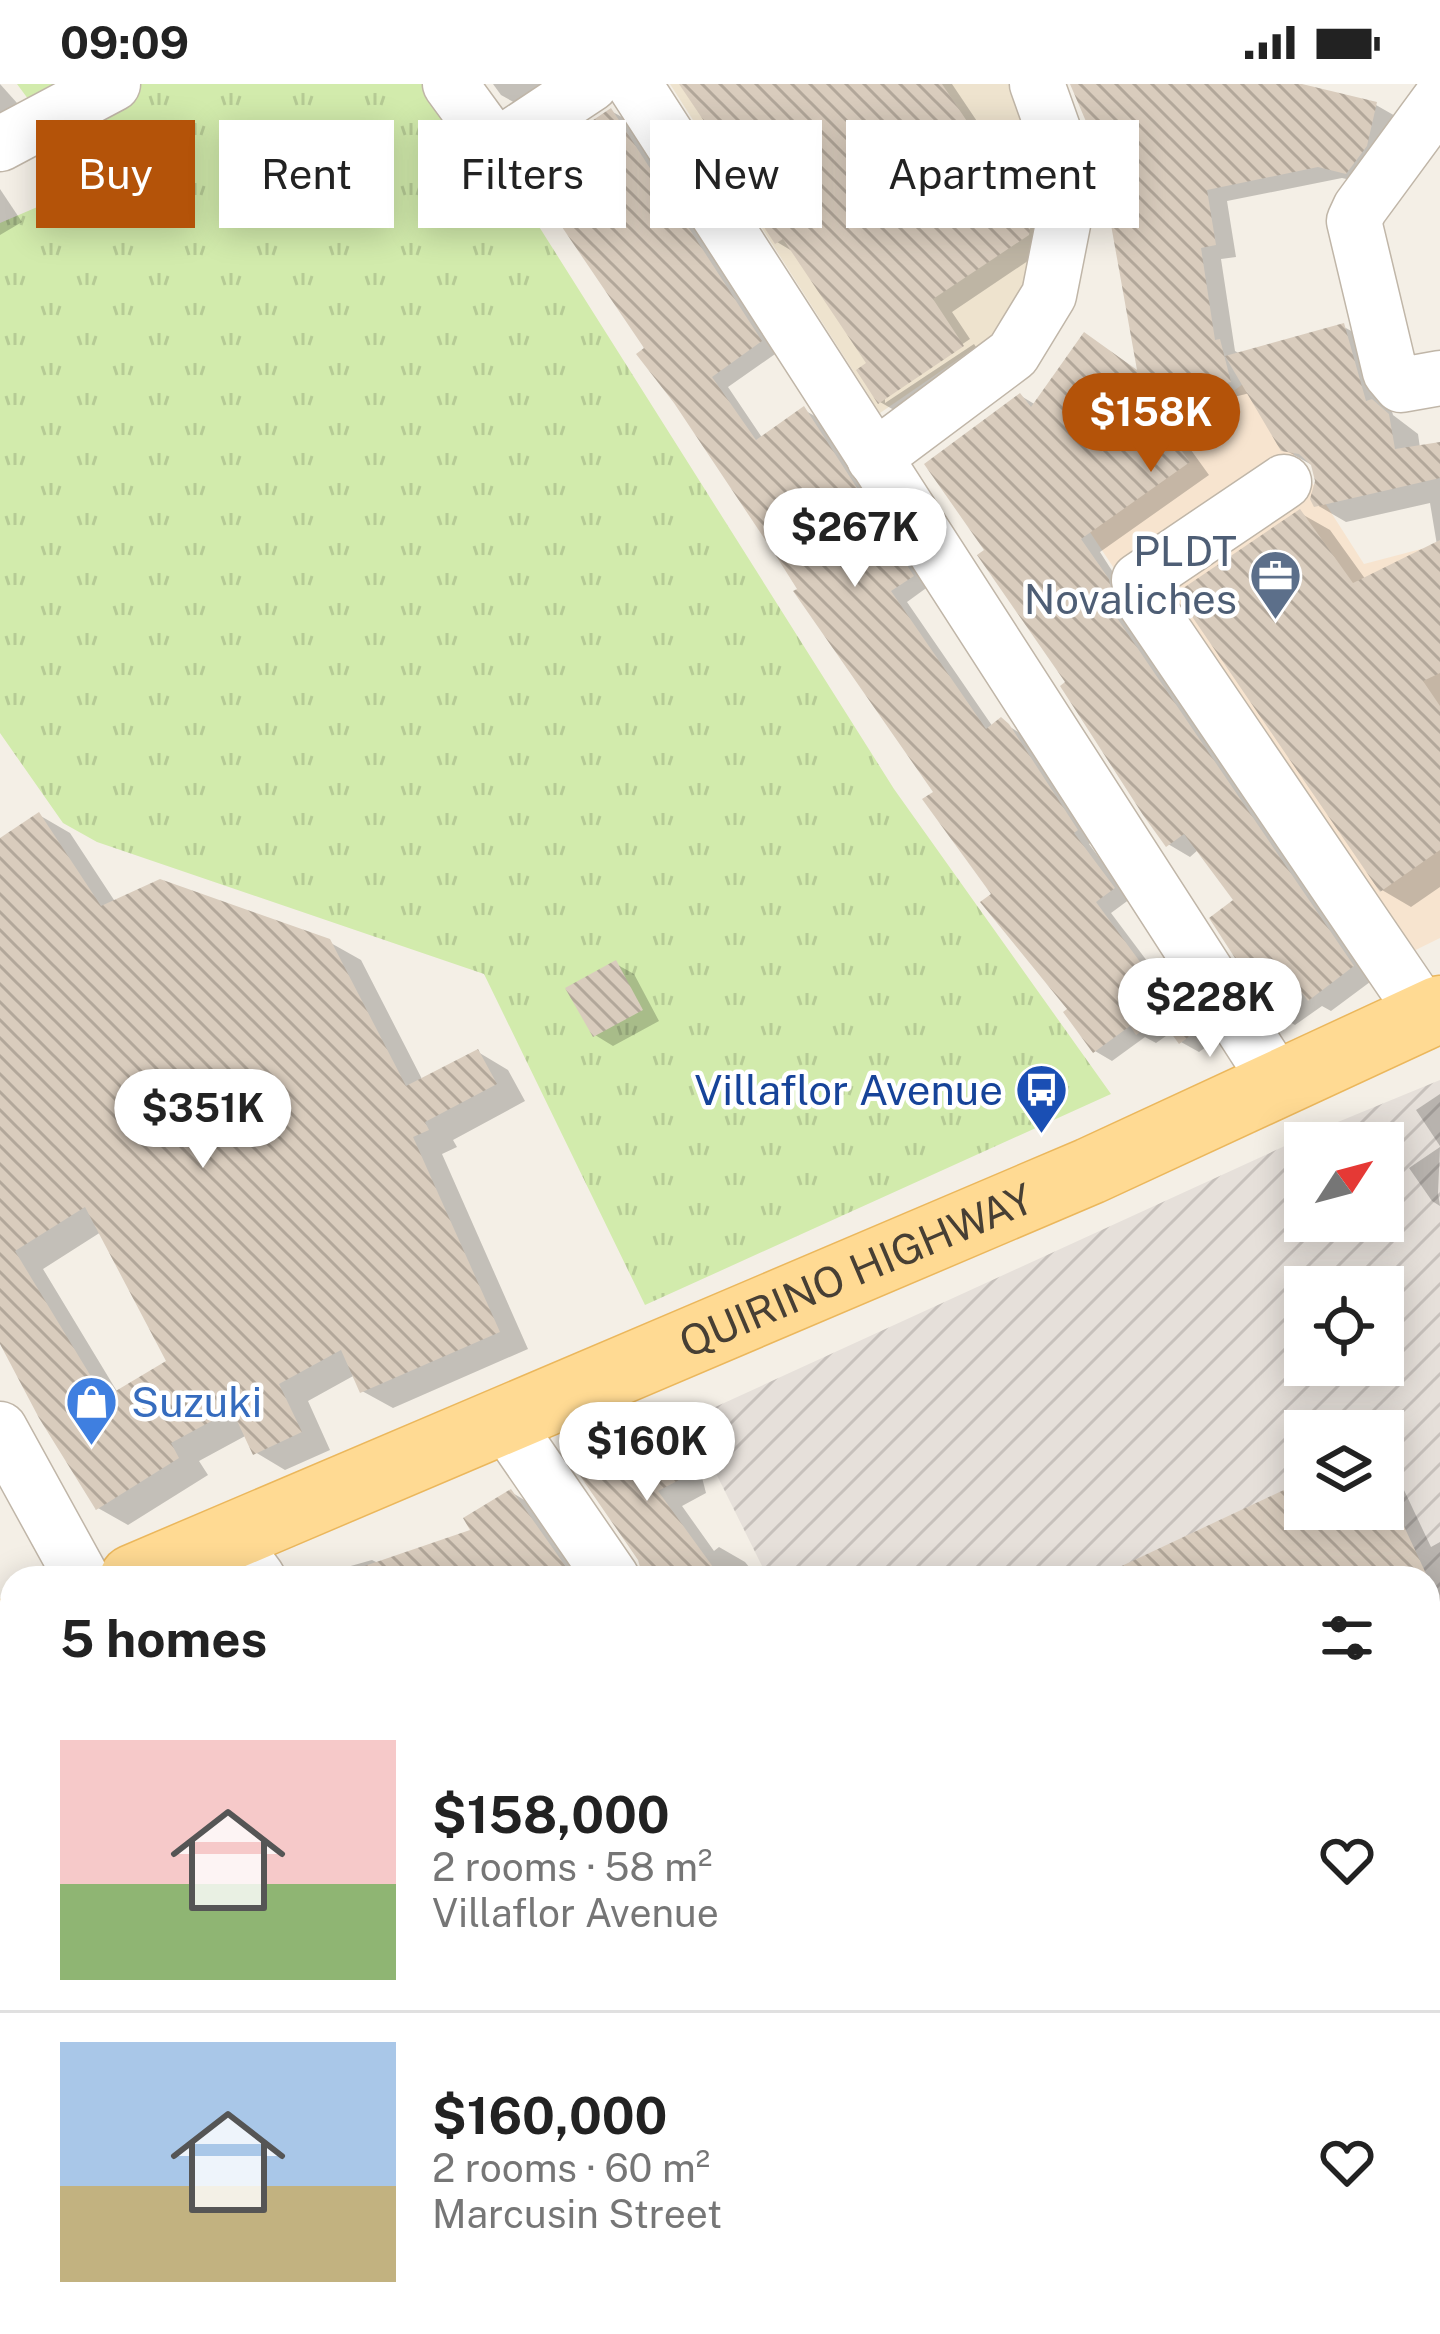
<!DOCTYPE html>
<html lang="en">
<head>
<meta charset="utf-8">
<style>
	body { margin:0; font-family:"Public Sans",sans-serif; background:#f6f6f6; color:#222; height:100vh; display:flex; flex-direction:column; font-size:45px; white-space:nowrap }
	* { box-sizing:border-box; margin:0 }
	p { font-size:39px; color:#767676 }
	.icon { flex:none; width:66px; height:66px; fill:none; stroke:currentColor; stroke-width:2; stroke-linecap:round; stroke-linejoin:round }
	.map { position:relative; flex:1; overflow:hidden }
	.drawer { position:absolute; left:0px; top:1482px; width:1440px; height:768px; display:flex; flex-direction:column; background:#fff; border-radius:36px 36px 0 0; box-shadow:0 6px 30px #0003 }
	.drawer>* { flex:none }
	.banner { position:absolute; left:36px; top:36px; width:1368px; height:108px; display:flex; gap:24px }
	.needle { width:78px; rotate:54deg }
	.fabs { position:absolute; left:1284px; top:1038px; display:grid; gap:24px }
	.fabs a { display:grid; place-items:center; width:120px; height:120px; border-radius:0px; background:#fff; box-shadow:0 6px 30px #0003; font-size:60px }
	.price { position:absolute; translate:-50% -102px; padding:0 27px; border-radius:42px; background:#fff; color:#222; font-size:39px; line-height:78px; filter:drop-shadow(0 3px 6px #0008) }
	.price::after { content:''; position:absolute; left:50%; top:72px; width:36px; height:27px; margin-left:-18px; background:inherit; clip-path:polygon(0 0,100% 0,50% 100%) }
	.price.current { background:#b45309; color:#fff }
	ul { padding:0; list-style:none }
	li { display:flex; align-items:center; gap:36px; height:300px; padding:0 60px }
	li+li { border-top:3px solid #e0e0e0 }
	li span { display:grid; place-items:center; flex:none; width:336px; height:240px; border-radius:0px; color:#555 }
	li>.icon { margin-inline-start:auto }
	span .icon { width:144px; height:144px; fill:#fffc; stroke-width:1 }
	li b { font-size:51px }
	h2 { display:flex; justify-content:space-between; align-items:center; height:144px; padding:0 60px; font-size:51px }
	.chip { padding:0 42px; border-radius:0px; background:#fff; box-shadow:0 6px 30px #0003; font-size:42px; line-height:108px }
	.chip.current { background:#b45309; color:#fff }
	.status { display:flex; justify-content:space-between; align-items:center; height:84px; padding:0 60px; background:#fff; direction:ltr }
	.status svg { height:33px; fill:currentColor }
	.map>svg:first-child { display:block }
</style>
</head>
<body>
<div class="status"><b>09:09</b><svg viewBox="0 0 49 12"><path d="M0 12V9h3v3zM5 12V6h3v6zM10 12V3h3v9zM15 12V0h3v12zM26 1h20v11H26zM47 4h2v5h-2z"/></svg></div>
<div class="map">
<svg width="1440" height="2250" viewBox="0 0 1440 2250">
	<defs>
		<pattern id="industrial-furrows" width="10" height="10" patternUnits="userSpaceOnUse" patternTransform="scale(3)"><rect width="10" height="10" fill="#e6e0da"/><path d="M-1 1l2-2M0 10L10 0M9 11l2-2" fill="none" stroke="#c7c1bc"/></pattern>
		<pattern id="grass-tufts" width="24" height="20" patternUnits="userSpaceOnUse" patternTransform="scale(3)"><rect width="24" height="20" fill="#d2ebac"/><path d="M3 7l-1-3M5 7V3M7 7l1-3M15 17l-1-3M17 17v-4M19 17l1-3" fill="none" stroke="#b6cb95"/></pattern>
		<pattern id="building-back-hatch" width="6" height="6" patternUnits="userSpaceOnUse" patternTransform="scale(3)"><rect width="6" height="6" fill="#d9ccbd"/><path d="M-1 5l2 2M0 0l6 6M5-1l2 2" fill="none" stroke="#b2a79a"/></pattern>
	</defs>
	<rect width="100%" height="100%" fill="#f4efe6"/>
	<!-- commercial -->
	<path fill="#f7e4cf" d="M 1247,297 L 1364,480 L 1440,460 L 1440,854 L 1379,884 L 1074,424 Z"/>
	<!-- industrial -->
	<g fill="url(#industrial-furrows)" fill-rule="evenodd">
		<path d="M 1440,996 L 1440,2223 L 1428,2233 L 1428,1494 L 768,1494 L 689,1335 L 1333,1040 ZM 1305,1059 L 1383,1059 L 1383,1137 L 1305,1137 ZM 1305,1203 L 1383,1203 L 1383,1281 L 1305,1281 ZM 1305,1347 L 1383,1347 L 1383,1425 L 1305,1425 Z"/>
		<path d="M 1157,2238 L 1422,2238 L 1407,2250 L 1163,2250 Z"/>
	</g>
	<!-- education -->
	<path fill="#eee3ce" d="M 670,0 L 1011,0 L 1033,61 L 1046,152 L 1022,206 L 992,252 L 880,329 Z"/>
	<!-- grass -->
	<path fill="url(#grass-tufts)" d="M 17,0 L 449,0 L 894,705 L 1111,1010 L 645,1221 L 484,890 L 97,758 L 63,739 L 0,649 L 0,139 L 91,100 Z"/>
	<!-- shadow -->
	<g fill="#0003" fill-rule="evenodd">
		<path d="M 0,0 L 26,29 L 0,43 Z"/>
		<path d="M 493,0 L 545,0 L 517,20 L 501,11 Z"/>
		<path d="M 683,0 L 952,0 L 1052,149 L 1050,162 L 952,228 L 970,255 L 885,312 L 885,319 L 974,260 L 984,275 L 901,330 L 880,318 L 871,280 L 797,170 L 777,158 Z"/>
		<path d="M 1074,0 L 1289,0 L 1376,21 L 1397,33 L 1368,100 L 1342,94 L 1227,117 L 1236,173 L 1221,175 L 1235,267 L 1242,271 L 1344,243 L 1373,259 L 1393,331 L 1418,350 L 1420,364 L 1440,362 L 1440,803 L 1411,823 L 1382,806 L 1300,429 L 1330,446 L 1366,496 L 1437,461 L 1430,419 L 1346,438 L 1317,421 L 1318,397 L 1312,381 L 1283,365 L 1250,309 L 1165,330 L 1209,391 L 1100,468 L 1374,895 L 1331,927 L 1322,922 L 1295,941 L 1274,929 L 1237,817 L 1199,765 L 1190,773 L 1168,760 L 988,467 L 1021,312 L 1036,321 L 1141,289 L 1112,131 L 1099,123 L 1104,70 Z"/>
		<path d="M 611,27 L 629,37 L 778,268 L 728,303 L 763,355 L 804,326 L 822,336 L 929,502 L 907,518 L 993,643 L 1001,637 L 1027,654 L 1093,757 L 1089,760 L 1130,815 L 1111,829 L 1156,889 L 1163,883 L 1181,893 L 1220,953 L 1199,968 L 1181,958 L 1173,947 L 1156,959 L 1145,953 L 1112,977 L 1095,967 L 995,810 L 937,708 L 801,506 L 648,265 Z"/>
		<path d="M 0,105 L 22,138 L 0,151 Z"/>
		<path d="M 39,731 L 70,749 L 116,819 L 329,858 L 361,876 L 423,997 L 478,968 L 508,986 L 525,1017 L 453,1056 L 457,1063 L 442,1070 L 528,1265 L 393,1324 L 362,1307 L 355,1291 L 308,1317 L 330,1366 L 285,1386 L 255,1368 L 247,1351 L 199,1377 L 208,1391 L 128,1441 L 98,1424 L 0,1257 L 0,758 ZM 101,1148 L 169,1278 L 118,1309 L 43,1185 Z"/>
		<path d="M 616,880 L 634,890 L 659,937 L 613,962 L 595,951 Z"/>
		<path d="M 1440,1010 L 1440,1062 L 1416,1026 Z"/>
		<path d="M 1440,1063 L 1438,1109 L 1440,1122 L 1432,1117 L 1409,1084 Z"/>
		<path d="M 665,1336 L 691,1351 L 706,1409 L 682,1422 L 714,1467 L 719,1463 L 745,1478 L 758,1494 L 646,1494 Z"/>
		<path d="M 1383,1378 L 1394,1385 L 1431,1463 L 1440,1458 L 1440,2171 L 1428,2185 L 1428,1494 L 1103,1494 L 1305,1400 L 1305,1425 L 1383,1425 Z"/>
		<path d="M 511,1408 L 536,1423 L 586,1494 L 308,1494 L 372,1476 L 380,1480 L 475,1448 Z"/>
		<path d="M 0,1660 L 12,1674 L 12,1946 L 0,1952 Z"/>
		<path d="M 166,2238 L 447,2238 L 444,2250 L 150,2250 Z"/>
		<path d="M 488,2238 L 557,2238 L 558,2239 L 542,2250 L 492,2250 Z"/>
		<path d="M 692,2238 L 764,2238 L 773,2250 L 701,2250 Z"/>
		<path d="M 974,2238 L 975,2250 L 850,2250 L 842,2239 Z"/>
		<path d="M 1019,2238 L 1160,2238 L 1156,2250 L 1022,2250 Z"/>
		<path d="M 1199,2238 L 1361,2238 L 1350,2250 L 1200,2250 Z"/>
	</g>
	<!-- building -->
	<g fill="url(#building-back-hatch)" fill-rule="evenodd">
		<path d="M 679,0 L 942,0 L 1032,134 L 1029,151 L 933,215 L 964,262 L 878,320 L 856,286 L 866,279 L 783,155 L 775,160 L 700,44 L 706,40 Z"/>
		<path d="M 1070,0 L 1302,0 L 1377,18 L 1367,62 L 1346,90 L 1318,83 L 1207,106 L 1216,161 L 1201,164 L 1215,256 L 1220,255 L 1231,298 L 1146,318 L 1190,378 L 1081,455 L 1109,495 L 1117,534 L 1354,882 L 1308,917 L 1302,909 L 1272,931 L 1209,834 L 1233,816 L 1184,750 L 1166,763 L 1143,731 L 1060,602 L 1065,598 L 977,471 L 984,466 L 924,380 L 1020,309 L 1031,323 L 1084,248 L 1137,286 L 1108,124 L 1096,125 L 1090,69 L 1099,68 Z"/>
		<path d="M 611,24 L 762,257 L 712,293 L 756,356 L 804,322 L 914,492 L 891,507 L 986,645 L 1001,633 L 1009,640 L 1078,746 L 1074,749 L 1115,804 L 1096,818 L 1149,890 L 1163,879 L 1204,942 L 1179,960 L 1160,934 L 1136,951 L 1130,942 L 1093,969 L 1063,928 L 1067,925 L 980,818 L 991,810 L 922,715 L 933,708 L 793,507 L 797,505 L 780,478 L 674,319 L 636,270 L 644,264 L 522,84 Z"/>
		<path d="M 1344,239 L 1366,317 L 1372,315 L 1389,330 L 1395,365 L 1440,358 L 1440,394 L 1314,423 L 1310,415 L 1315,397 L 1311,381 L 1299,370 L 1281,367 L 1225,272 Z"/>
		<path d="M 1300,425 L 1353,499 L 1440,456 L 1440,589 L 1423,597 L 1440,622 L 1440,766 L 1380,808 L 1176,509 Z"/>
		<path d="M 39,728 L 101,822 L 160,795 L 330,855 L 406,1002 L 478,965 L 497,1000 L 425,1038 L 429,1046 L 413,1053 L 500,1248 L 360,1309 L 341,1266 L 279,1300 L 302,1348 L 253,1371 L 232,1326 L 171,1359 L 179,1374 L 96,1426 L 39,1334 L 0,1260 L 0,754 ZM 85,1123 L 166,1277 L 104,1314 L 15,1167 Z"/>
		<path d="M 616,876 L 643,926 L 593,953 L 565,904 Z"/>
		<path d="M 665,1333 L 681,1395 L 658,1407 L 721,1494 L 643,1494 L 638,1476 L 576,1386 Z"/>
		<path d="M 1305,1396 L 1305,1425 L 1396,1425 L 1428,1494 L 1096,1494 Z"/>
		<path d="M 511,1405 L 566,1483 L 549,1494 L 348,1494 L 347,1488 L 470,1446 L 463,1434 Z"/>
	</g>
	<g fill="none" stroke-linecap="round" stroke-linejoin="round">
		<defs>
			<g id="minor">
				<path d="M 450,0 L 496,63 L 591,0"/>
				<path d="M 634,0 L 1278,999"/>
				<path d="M 1440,15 L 1360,124 L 1354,137 L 1390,288 L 1401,301 L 1440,294"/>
				<path d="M 0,60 L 113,0"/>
				<path d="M 874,374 L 1013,270 L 1049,211 L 1065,130 L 1057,56 L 1037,0"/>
				<path d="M 1284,398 L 1139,496 L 1143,516 L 1426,932"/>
				<path d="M 504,1337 L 612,1494"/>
				<path d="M 0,1345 L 82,1494"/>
				<path d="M 230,1456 L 258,1494"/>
				<path d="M 0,1617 L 12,1634"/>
				<path d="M 0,2095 L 12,2111"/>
				<path d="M 1428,2186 L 1440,2175"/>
				<path d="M 104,2238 L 112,2250"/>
				<path d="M 449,2238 L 458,2250"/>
				<path d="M 796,2238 L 805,2250"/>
				<path d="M 980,2238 L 989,2250"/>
				<path d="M 1161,2238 L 1168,2250"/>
				<path d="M 1351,2250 L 1365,2238"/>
			</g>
			<g id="major">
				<path id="s1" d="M 133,1494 L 1090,1087 L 1440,925"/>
				<path d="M 0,1552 L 12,1547"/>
			</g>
		</defs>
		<!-- minor casing -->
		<use href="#minor" stroke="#c0b6a8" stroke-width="57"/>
		<!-- major casing -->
		<use href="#major" stroke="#ebb75c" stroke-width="69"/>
		<!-- minor -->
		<use href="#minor" stroke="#fff" stroke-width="54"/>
		<!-- major -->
		<use href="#major" stroke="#ffda93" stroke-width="66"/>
	</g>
	<!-- icons -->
	<defs>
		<symbol id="office-pin" viewBox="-11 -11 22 30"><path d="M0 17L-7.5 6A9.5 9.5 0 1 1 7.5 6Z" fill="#5c6f8a" stroke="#fff"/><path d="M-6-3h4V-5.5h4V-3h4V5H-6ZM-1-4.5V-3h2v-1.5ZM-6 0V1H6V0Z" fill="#fff"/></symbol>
		<symbol id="bus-pin" viewBox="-11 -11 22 30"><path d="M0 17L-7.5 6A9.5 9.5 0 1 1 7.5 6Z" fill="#1a4fb4" stroke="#fff"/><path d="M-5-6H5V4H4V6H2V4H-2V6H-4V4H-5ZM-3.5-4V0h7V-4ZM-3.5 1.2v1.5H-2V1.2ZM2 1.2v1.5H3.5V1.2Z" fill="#fff"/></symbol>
		<symbol id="shop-pin" viewBox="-11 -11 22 30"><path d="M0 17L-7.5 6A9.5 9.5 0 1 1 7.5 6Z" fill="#3f7fe0" stroke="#fff"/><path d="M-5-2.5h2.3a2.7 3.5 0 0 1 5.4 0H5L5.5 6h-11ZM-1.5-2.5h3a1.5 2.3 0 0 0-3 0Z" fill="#fff"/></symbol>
	</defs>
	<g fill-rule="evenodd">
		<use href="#office-pin" x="1246" y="462" width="59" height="81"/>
		<use href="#bus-pin" x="1012" y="976" width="59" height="81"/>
		<use href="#shop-pin" x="62" y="1288" width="59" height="81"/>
	</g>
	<g text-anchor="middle" stroke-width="9" stroke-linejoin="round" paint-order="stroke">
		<!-- service labels -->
		<g font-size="42" fill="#4e5e75" stroke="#fff" text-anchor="end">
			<text x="1237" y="482">PLDT<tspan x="1237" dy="48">Novaliches</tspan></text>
		</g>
		<!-- transit labels -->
		<g font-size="42" fill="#164399" stroke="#fff" text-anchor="end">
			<text x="1003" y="1021">Villaflor Avenue</text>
		</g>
		<!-- street labels -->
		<g font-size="42" fill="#473f34" stroke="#fff">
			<text dy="15" stroke="none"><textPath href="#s1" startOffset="786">QUIRINO HIGHWAY</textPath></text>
		</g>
		<!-- shop labels -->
		<g font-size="42" fill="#366cbe" stroke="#fff" text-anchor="start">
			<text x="131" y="1333">Suzuki</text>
		</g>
	</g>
</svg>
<div class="fabs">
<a><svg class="needle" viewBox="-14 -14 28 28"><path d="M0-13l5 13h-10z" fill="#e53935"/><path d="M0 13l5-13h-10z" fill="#767676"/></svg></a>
<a><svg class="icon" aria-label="locate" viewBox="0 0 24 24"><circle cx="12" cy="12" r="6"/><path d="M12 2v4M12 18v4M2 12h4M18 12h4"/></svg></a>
<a><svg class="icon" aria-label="layers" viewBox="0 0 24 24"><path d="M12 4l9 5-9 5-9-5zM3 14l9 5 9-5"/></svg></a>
</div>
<b class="price current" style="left:1151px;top:391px">$158K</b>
<b class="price" style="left:855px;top:506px">$267K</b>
<b class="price" style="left:1210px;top:976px">$228K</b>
<b class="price" style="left:203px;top:1087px">$351K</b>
<b class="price" style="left:647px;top:1420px">$160K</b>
<div class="banner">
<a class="chip current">Buy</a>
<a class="chip">Rent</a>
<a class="chip">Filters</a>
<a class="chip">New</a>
<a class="chip">Apartment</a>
</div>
<section class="drawer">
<h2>5 homes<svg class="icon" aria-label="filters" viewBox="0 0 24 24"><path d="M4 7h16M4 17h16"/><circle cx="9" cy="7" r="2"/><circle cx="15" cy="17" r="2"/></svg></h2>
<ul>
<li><span style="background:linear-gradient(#f6c9c9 60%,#8fb573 0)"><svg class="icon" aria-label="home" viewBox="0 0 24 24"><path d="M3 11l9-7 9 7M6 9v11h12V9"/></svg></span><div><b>$158,000</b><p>2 rooms · 58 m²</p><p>Villaflor Avenue</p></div><svg class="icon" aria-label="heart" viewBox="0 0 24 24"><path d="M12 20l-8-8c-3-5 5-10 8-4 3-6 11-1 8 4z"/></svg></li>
<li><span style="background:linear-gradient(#a9c7e8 60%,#c2b280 0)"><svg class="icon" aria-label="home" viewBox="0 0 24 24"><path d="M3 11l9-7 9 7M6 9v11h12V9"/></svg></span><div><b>$160,000</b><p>2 rooms · 60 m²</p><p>Marcusin Street</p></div><svg class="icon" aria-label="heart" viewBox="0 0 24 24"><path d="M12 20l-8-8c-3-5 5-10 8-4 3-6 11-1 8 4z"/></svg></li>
</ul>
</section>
</div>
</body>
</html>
